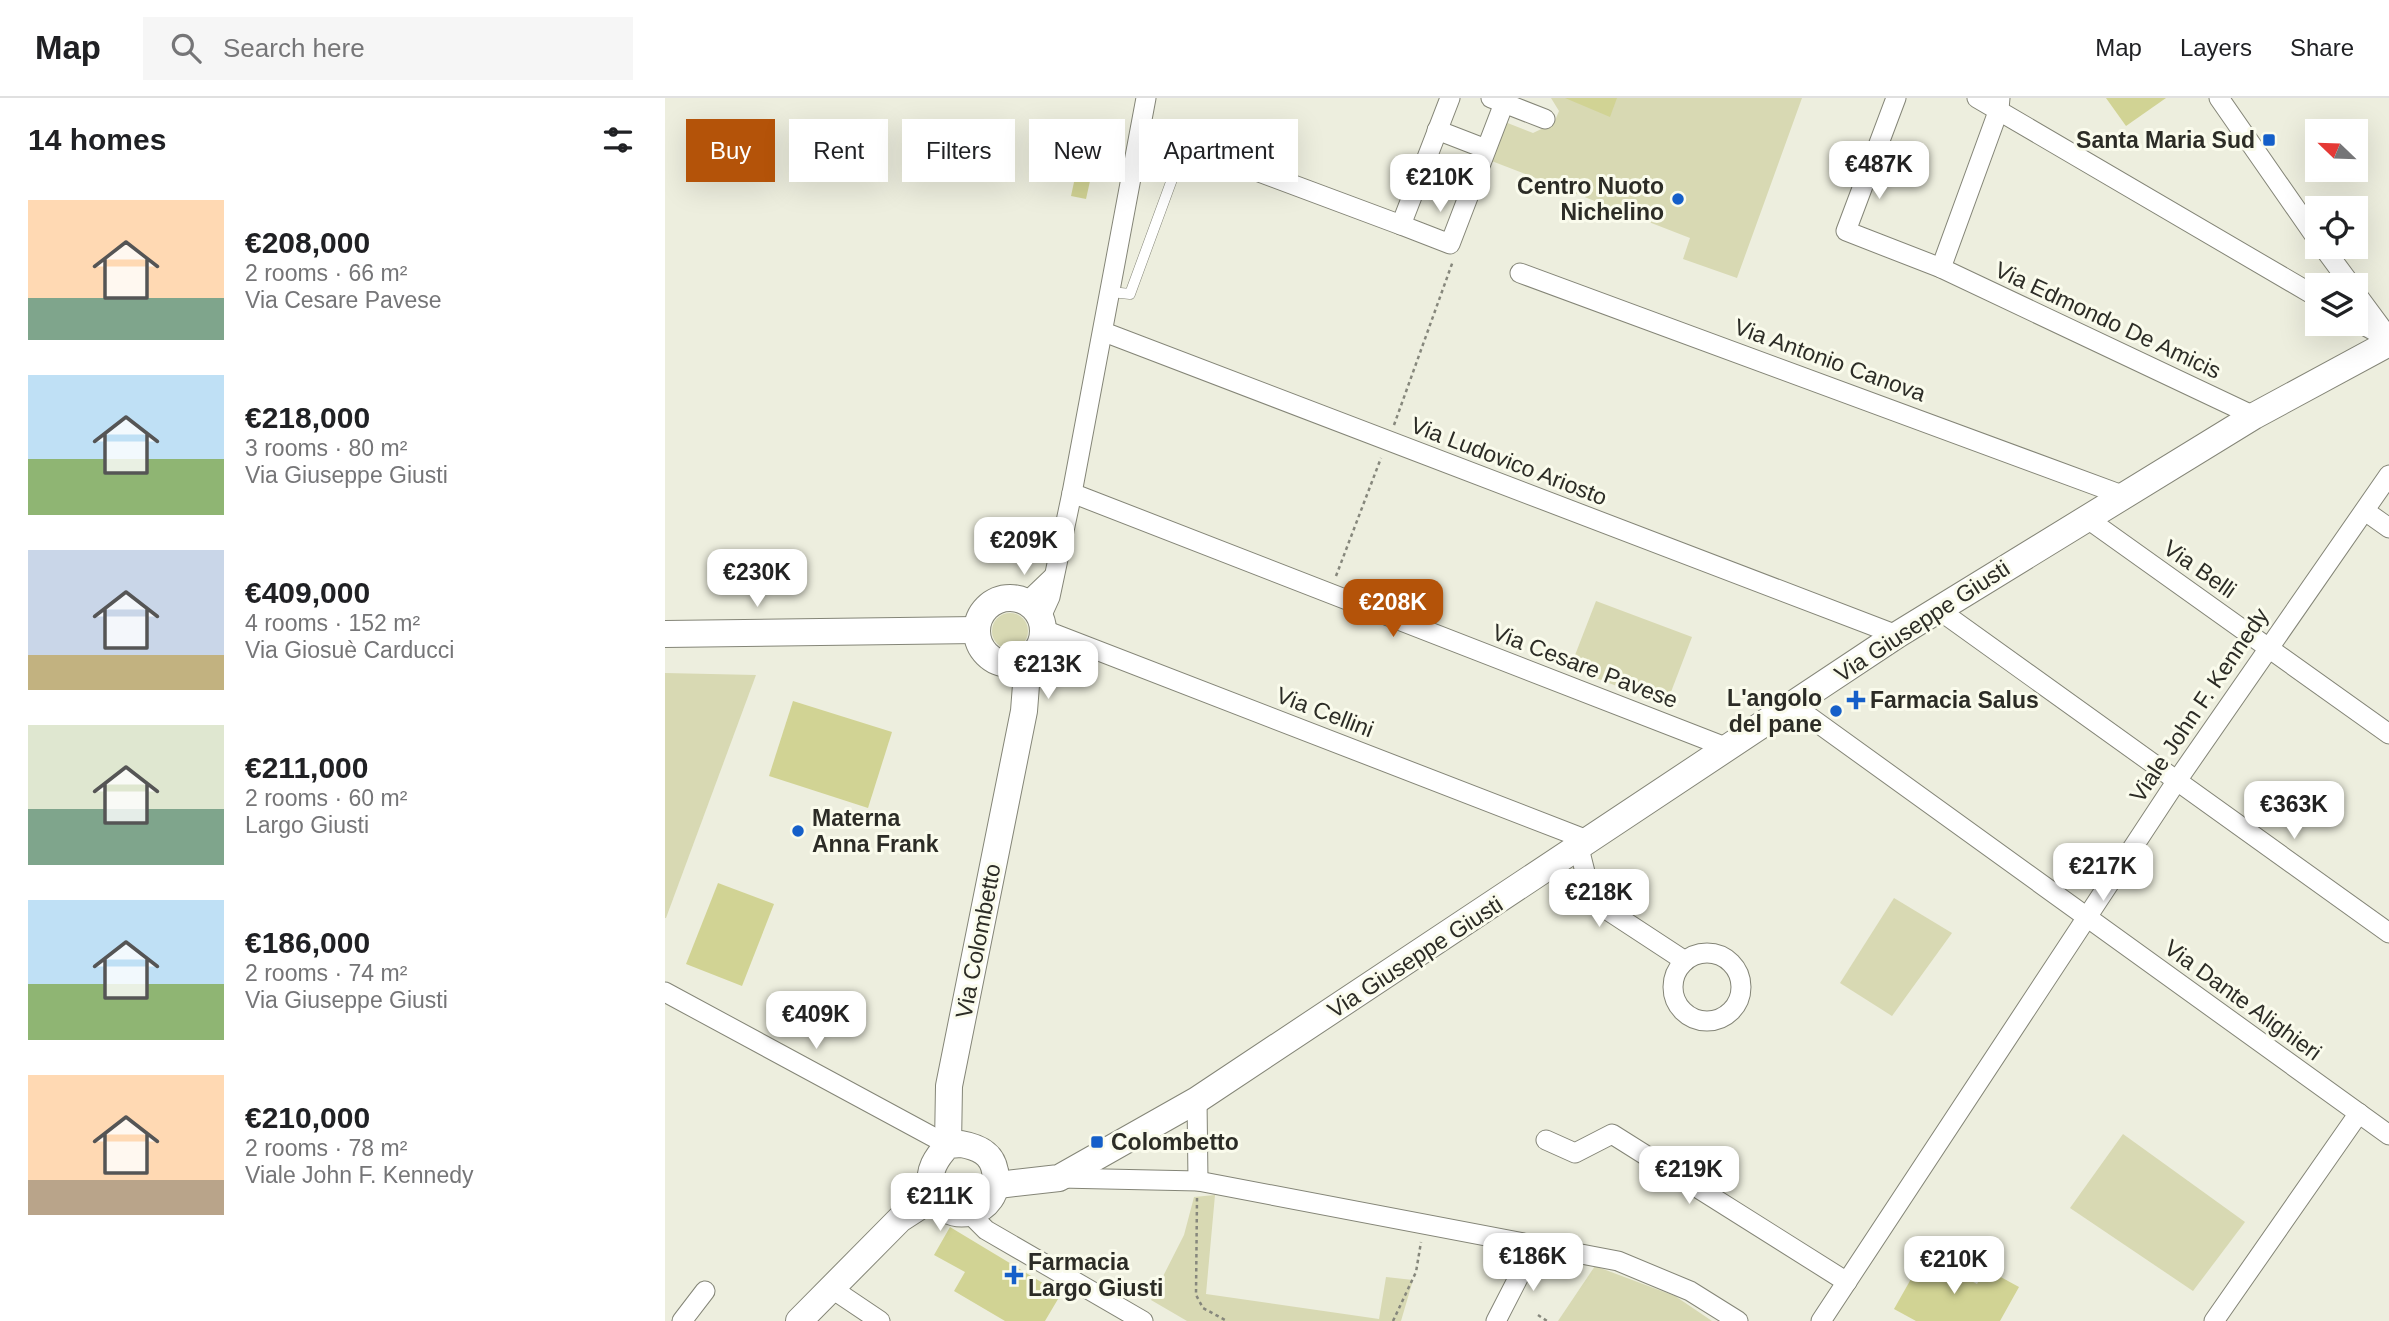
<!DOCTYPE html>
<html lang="en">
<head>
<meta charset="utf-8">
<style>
	body { margin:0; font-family:Arial,sans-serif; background:#f6f6f6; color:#202124; height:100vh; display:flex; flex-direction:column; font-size:26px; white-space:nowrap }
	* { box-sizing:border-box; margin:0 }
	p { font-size:23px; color:#757577 }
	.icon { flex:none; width:38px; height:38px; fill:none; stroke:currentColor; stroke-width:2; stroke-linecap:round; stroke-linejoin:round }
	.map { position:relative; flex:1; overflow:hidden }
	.panel { display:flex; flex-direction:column; background:#fff; width:665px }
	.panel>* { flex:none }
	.hud { position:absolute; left:21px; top:21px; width:665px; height:63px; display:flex; gap:14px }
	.needle { width:46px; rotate:293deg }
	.buttons { position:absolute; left:1640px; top:21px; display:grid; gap:14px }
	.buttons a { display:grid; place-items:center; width:63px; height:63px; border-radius:0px; background:#fff; box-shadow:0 7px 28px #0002; font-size:35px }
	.price { position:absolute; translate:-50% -60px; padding:0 16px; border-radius:14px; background:#fff; color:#222; font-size:23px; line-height:46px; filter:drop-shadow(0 2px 4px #0008) }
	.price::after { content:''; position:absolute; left:50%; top:42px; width:21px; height:16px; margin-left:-10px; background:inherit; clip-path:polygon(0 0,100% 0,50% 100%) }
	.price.active { background:#b45309; color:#fff }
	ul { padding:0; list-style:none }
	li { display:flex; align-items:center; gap:21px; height:175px; padding:0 28px }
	li span { display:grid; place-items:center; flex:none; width:196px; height:140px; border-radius:0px; color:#555 }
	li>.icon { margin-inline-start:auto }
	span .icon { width:84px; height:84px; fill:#fffc; stroke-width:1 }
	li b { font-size:30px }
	h2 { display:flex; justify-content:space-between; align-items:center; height:84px; padding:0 28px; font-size:30px }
	.chip { padding:0 24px; border-radius:0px; background:#fff; box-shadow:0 7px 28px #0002; font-size:24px; line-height:63px }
	.chip.active { background:#b45309; color:#fff }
	header { display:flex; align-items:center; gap:42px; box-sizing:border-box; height:98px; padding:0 35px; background:#fff; border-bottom:2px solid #e0e0e0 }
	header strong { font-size:33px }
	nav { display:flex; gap:38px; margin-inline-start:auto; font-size:24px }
	.search { width:490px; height:63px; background:#f6f6f6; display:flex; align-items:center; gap:18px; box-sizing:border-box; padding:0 24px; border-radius:0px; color:#757577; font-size:26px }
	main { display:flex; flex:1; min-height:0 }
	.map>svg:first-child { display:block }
</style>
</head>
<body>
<header>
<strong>Map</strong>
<div class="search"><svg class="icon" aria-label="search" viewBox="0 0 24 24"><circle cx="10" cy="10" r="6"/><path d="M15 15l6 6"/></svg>Search here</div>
<nav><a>Map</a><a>Layers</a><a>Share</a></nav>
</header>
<main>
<section class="panel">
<h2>14 homes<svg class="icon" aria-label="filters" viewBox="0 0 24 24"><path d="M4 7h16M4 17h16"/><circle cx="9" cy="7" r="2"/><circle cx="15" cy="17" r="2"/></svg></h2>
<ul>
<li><span style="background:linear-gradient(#ffd9b3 70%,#7fa58c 0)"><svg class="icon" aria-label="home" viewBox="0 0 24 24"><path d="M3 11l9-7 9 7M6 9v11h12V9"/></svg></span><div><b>€208,000</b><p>2 rooms · 66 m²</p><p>Via Cesare Pavese</p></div></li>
<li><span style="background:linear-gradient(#bfe0f5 60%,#8fb573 0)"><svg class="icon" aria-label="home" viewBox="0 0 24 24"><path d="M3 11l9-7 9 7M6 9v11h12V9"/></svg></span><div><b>€218,000</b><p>3 rooms · 80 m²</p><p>Via Giuseppe Giusti</p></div></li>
<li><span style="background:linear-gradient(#c9d6e8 75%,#c2b280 0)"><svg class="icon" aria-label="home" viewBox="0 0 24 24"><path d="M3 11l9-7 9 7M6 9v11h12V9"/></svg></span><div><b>€409,000</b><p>4 rooms · 152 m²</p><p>Via Giosuè Carducci</p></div></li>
<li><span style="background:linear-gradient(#dfe7d0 60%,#7fa58c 0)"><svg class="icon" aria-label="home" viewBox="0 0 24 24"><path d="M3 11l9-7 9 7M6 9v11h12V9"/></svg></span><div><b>€211,000</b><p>2 rooms · 60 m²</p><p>Largo Giusti</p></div></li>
<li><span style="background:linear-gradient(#bfe0f5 60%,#8fb573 0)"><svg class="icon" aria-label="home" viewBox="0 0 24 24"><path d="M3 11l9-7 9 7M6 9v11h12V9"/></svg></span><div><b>€186,000</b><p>2 rooms · 74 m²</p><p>Via Giuseppe Giusti</p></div></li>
<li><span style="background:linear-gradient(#ffd9b3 75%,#b9a48a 0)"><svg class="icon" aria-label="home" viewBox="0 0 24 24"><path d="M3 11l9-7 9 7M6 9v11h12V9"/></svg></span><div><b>€210,000</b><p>2 rooms · 78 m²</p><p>Viale John F. Kennedy</p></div></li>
</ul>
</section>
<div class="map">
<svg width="1724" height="1223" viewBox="0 0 1724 1223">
	<rect width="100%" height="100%" fill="#edeede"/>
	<!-- green -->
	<g fill="#d8d9b3">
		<path d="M 886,0 L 1137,0 L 1072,180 L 1018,161 L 1025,140 L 824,62 L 840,24 L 868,35 L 889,25 L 894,13 Z"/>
		<path d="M 931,503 L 1027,539 L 1001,607 L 905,570 Z"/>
		<circle cx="345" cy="533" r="18"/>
		<path d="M 0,575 L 91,577 L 1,820 L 0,820 Z"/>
		<path d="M 1229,800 L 1287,835 L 1227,918 L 1175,885 Z"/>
		<path d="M 1458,1036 L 1580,1124 L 1528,1193 L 1405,1110 Z"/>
		<path d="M 550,1097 L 541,1196 L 714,1221 L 721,1179 L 748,1182 L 736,1223 L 522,1223 L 486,1202 L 519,1137 L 529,1099 Z"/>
		<path d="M 930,1168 L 1010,1198 L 1047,1223 L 893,1223 Z"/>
	</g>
	<!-- building -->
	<g fill="#d1d394">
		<path d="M 900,0 L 952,0 L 945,19 Z"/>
		<path d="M 1441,0 L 1501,0 L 1461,28 Z"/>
		<path d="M 418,43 L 433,47 L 421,101 L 406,98 Z"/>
		<path d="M 128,603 L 227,634 L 203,710 L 104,678 Z"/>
		<path d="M 53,785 L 109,806 L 77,888 L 21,866 Z"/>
		<path d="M 285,1129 L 396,1196 L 380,1223 L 340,1223 L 289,1193 L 300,1174 L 269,1157 Z"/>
		<path d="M 1259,1158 L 1312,1186 L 1321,1171 L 1354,1189 L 1335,1223 L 1251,1223 L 1229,1211 Z"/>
	</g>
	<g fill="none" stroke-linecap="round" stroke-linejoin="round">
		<defs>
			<path id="lane" d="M 446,194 L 465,196 L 520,46"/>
			<g id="street">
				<path d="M 785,0 L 736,127 L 785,146 L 841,0"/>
				<path d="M 826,0 L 880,21"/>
				<path d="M 1231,0 L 1181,133 L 1276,170 L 1589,318"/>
				<path d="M 1312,0 L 1652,199"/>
				<path d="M 1554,0 L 1652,141"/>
				<path d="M 476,30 L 736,127"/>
				<path d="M 772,32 L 821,51"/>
				<path d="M 1658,149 L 1686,187"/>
				<path d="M 1276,170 L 1334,11 L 1335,0"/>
				<path d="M 855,175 L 1457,397"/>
				<path d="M 1690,194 L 1724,240"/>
				<path d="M 1690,222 L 1720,239"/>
				<path d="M 439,234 L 1232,537"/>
				<path d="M 407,395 L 1063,650"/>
				<path d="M 1700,413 L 1724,430"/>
				<path d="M 1420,419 L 1724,636"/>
				<path d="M 354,502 L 366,500 L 389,478"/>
				<path d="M 1274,512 L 1724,835"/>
				<path d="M 375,521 L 385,499 L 407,395 L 481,0"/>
				<path d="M 377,531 L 925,743"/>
				<path d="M 1128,607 L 1724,1037"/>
				<path d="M 914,750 L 927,802 L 1020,863"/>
				<circle cx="1042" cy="889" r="34"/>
				<path d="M 0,894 L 283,1047"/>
				<path d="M 532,1002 L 533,1083"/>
				<path d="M 881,1042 L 910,1055 L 947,1036 L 1182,1184"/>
				<path d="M 395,1080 L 533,1083 L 953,1163 L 1025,1193 L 1073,1223"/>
				<path d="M 305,1116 L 321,1132 L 478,1223"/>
				<path d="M 166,1190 L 215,1223"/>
				<path d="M 17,1223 L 40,1193"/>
				<path d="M 831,1223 L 869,1149"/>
				<path d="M 1156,1223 L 1511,684 L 1724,377"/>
				<path d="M 1549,1223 L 1694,1015"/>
			</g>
			<g id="secondary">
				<circle cx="345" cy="533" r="33"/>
				<path d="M 0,536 L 312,532"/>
				<path d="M 296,1046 C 313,1049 327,1055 330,1073 C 339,1119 276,1132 266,1090 C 263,1072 271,1060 283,1047 Z"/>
				<path d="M 283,1047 L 284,988 L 359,613 L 363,561"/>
				<path d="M 333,1087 L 394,1080 L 532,1002 L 1232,537 L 1589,318 L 1724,245"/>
				<path d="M 134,1223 L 235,1121 L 269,1099"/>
			</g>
		</defs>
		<!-- lane casing -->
		<use href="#lane" stroke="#848577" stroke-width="11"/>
		<!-- street casing -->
		<use href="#street" stroke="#848577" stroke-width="21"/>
		<!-- secondary casing -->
		<use href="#secondary" stroke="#848577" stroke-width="28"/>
		<!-- path -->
		<g stroke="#86877c" stroke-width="2.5" stroke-dasharray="3.5 3.5" stroke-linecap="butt">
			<path d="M 729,327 L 788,163"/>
			<path d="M 671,478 L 716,360"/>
			<path d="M 532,1100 L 531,1197 L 538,1210 L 562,1223"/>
			<path d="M 873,1217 L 882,1223"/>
			<path d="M 728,1223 L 751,1174 L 756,1144"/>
		</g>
		<!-- lane -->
		<use href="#lane" stroke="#fff" stroke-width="10"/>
		<!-- street -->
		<use href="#street" stroke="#fff" stroke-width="19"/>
		<!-- secondary -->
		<use href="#secondary" stroke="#fff" stroke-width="26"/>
	</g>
	<!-- markers -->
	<g fill="#155fc9" stroke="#fafbec" stroke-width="2.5">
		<rect x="1597" y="35" width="14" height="14" rx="3.5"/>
		<circle cx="1013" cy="101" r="7"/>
		<path d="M1187.5 591.5h7v7h7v7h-7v7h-7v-7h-7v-7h7z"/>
		<circle cx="1171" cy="613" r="7"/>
		<circle cx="133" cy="733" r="7"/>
		<rect x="425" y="1037" width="14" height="14" rx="3.5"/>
		<path d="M345.5 1166.5h7v7h7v7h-7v7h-7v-7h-7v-7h7z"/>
	</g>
	<g text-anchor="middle" stroke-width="6" stroke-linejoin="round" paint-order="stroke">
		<!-- poi labels -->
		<g font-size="23" font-weight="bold" fill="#2c2c26" stroke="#fafbec" text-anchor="start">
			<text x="1590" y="50" text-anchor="end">Santa Maria Sud</text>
			<text x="999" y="96" text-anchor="end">Centro Nuoto<tspan x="999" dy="26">Nichelino</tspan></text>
			<text x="1157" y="608" text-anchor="end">L'angolo<tspan x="1157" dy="26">del pane</tspan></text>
			<text x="1205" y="610">Farmacia Salus</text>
			<text x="147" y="728">Materna<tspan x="147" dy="26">Anna Frank</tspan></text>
			<text x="446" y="1052">Colombetto</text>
			<text x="363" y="1172">Farmacia<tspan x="363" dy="26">Largo Giusti</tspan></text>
		</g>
		<!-- street labels -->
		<g font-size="23" fill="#2c2c26" stroke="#fafbec">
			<text transform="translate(1443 222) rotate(25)" y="8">Via Edmondo De Amicis</text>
			<text transform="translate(1165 262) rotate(20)" y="8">Via Antonio Canova</text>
			<text transform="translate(844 363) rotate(21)" y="8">Via Ludovico Ariosto</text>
			<text transform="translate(1535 471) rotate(35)" y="8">Via Belli</text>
			<text transform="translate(1257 523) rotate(-33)" y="8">Via Giuseppe Giusti</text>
			<text transform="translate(920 568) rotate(21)" y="8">Via Cesare Pavese</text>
			<text transform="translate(1534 607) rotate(-56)" y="8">Viale John F. Kennedy</text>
			<text transform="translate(660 614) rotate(21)" y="8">Via Cellini</text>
			<text transform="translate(313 843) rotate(-79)" y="8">Via Colombetto</text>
			<text transform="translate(750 859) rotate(-33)" y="8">Via Giuseppe Giusti</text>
			<text transform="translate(1578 902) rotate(36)" y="8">Via Dante Alighieri</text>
		</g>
	</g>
</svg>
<div class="buttons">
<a><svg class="needle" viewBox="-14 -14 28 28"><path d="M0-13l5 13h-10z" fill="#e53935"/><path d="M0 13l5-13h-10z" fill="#757577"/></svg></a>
<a><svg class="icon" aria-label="locate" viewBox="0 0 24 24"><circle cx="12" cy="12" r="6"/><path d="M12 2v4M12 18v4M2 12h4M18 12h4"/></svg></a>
<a><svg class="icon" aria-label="layers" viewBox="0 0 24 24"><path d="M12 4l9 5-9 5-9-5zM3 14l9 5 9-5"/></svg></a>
</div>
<b class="price" style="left:1214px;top:103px">€487K</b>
<b class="price" style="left:775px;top:116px">€210K</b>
<b class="price" style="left:359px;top:479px">€209K</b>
<b class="price" style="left:92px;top:511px">€230K</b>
<b class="price active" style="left:728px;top:541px">€208K</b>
<b class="price" style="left:383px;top:603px">€213K</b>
<b class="price" style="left:1629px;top:743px">€363K</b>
<b class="price" style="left:1438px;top:805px">€217K</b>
<b class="price" style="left:934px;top:831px">€218K</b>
<b class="price" style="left:151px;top:953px">€409K</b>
<b class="price" style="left:1024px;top:1108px">€219K</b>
<b class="price" style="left:275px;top:1135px">€211K</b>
<b class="price" style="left:868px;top:1195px">€186K</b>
<b class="price" style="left:1289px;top:1198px">€210K</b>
<div class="hud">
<a class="chip active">Buy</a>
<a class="chip">Rent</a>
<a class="chip">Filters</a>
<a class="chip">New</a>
<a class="chip">Apartment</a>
</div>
</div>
</main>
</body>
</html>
